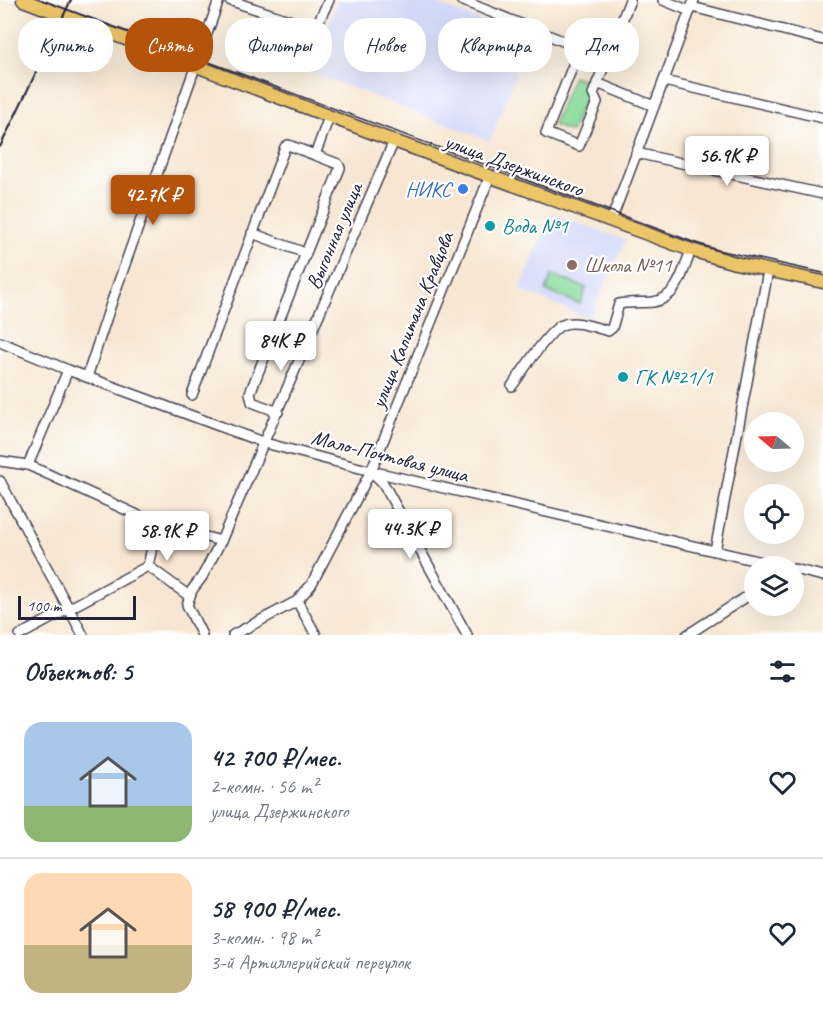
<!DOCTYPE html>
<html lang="ru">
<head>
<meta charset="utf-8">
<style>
	body { margin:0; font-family:Caveat,sans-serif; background:#f2f2f3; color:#1f2937; height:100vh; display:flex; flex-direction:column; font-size:22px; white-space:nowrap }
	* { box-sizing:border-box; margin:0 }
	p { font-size:20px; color:#747a83 }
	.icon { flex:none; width:33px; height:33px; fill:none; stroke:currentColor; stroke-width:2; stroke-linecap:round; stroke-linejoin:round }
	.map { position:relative; height:635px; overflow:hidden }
	.drawer { display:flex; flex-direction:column; background:#fff; flex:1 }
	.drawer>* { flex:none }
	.banner { position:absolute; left:18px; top:18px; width:788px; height:54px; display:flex; gap:12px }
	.needle { width:39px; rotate:289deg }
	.tools { position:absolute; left:744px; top:412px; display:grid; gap:12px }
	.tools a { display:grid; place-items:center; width:60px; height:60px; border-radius:50%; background:#fff; box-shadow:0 6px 24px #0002; font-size:30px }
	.scale { position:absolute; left:18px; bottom:15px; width:118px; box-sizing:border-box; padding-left:6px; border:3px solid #22223b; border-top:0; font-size:16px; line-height:21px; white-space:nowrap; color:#22223b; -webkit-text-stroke:4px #fff; paint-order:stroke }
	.price { position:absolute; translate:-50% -51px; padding:0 14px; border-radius:6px; background:#fff; color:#222; font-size:20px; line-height:39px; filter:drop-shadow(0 2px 3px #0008) }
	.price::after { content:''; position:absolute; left:50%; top:36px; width:18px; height:14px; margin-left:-9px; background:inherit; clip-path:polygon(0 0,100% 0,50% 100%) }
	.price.selected { background:#b45309; color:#fff }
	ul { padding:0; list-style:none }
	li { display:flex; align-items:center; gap:18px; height:150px; padding:0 24px }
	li+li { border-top:2px solid #e0e1e3 }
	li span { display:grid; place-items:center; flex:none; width:168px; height:120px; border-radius:18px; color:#555 }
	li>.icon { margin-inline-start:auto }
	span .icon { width:72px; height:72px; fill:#fffc; stroke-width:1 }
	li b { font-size:26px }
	h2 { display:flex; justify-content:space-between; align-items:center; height:72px; padding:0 24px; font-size:26px }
	.tag { padding:0 21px; border-radius:24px; background:#fff; box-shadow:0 6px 24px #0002; font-size:21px; line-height:54px }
	.tag.selected { background:#b45309; color:#fff }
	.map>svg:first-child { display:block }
</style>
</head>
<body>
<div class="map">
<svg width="823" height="635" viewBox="0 0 823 635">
	<rect width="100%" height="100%" fill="#fff"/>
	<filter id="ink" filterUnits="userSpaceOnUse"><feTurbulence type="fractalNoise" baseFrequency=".0167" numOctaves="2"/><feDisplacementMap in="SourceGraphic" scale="12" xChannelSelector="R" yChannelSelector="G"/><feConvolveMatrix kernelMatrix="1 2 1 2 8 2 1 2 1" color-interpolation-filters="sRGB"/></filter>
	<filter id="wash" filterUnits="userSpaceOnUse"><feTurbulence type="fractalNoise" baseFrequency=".008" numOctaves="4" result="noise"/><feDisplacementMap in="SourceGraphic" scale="24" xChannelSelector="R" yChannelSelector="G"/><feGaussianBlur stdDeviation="1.35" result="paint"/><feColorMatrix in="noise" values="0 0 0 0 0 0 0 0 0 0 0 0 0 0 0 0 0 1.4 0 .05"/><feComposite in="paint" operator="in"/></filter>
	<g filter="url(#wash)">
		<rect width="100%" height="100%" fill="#f7e7d2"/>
		<!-- built -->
		<g fill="#d3d9f9">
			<path d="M 338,0 L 427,0 L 529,39 L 490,141 L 311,72 Z"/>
			<path d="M 551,213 L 626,240 L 589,319 L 520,290 Z"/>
		</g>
		<!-- green -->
		<g fill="#8bdd9d" stroke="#56806c" stroke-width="1.5">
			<path d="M 573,76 L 591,83 L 571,132 L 553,125 Z"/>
			<path d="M 552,275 L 586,288 L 580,304 L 546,291 Z"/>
		</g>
	</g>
	<g filter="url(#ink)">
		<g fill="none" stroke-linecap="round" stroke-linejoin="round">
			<defs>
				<g id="minor">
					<path d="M 229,0 L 315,29 L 329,0"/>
					<path d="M 461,0 L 580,48 L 546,133 L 579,146 L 597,102 L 593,94 L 630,0"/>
					<path d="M 663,0 L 690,11"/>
					<path d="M 692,7 L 823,40"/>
					<path d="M 664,81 L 823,118"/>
					<path d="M 597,83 L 654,106"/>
					<path d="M 636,153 L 823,194"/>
					<path d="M 611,221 L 694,0"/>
					<path d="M 252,233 L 300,251"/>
					<path d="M 0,342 L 68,370 L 265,443 L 371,471 L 783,567"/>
					<path d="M 87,377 L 113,298 L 219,0"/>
					<path d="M 512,386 C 522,372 549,330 562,325 C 575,319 596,328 608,331 L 612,328 L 619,304 C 630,302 642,303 653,302 C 678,298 683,271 691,250"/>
					<path d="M 192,395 L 285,147 L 288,145 L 315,155 L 329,117"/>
					<path d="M 278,412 L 252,402 L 250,393 L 340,168 L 338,164 L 315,155"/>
					<path d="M 0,461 L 28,465 L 157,524 L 221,541"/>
					<path d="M 28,465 L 68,370"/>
					<path d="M 371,471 L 383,483 L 467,635"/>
					<path d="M 0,481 L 83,635"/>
					<path d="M 157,524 L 148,566 L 189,596"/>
					<path d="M 715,551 L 768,271"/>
					<path d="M 794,569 L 823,576"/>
					<path d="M 297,601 L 316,635"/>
					<path d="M 20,635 L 148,566"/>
					<path d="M 202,635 L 187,605 L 192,590 L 202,577 L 221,541 L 394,141"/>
					<path d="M 233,635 L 297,601 L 311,585 L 371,471 L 490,176"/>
					<path d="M 687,635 L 754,592"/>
				</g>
				<path id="major" d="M 23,0 L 394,141 L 691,250 L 735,263 L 823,282"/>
			</defs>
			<!-- minor casing -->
			<use href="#minor" stroke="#424052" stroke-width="12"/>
			<!-- major casing -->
			<use href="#major" stroke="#424052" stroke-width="15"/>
			<!-- minor -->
			<use href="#minor" stroke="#fff" stroke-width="9"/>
			<!-- major -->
			<use href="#major" stroke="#ecc569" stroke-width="12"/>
			<!-- tram -->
			<path stroke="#22223b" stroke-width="1.5" d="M 42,0 L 693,242 L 718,250 L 823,273"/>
			<!-- rail -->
			<path stroke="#22223b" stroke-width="2" d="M 0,147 L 71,0"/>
		</g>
	</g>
	<!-- markers -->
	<circle fill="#3f7fe0" stroke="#fff" stroke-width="2" cx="463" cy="189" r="6"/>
	<g fill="#0f9aa8" stroke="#fff" stroke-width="2">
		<circle cx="490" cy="226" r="6"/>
		<circle cx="623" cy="377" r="6"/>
	</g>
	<circle fill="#8d6e63" stroke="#fff" stroke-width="2" cx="572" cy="265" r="6"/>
	<g text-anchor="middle" stroke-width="4.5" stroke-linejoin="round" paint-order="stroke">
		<!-- street labels -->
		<g font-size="21" fill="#22223b" stroke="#fff">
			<text transform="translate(514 165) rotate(20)" y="7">улица Дзержинского</text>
			<text transform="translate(334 236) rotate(-67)" y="7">Выгонная улица</text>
			<text transform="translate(412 320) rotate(-68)" y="7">улица Капитана Кравцова</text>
			<text transform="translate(390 456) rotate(14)" y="7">Мало-Почтовая улица</text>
		</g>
		<!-- shop labels -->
		<g font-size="21" fill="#366cbe" stroke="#fff" text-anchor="end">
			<text x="451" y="196">НИКС</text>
		</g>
		<!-- culture labels -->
		<g font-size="21" fill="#0d838f" stroke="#fff" text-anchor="start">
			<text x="502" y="233">Вода №1</text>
			<text x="635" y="384">ГК №21/1</text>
		</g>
		<!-- education labels -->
		<g font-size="21" fill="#785e54" stroke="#fff" text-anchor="start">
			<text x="584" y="272">Школа №11</text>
		</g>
	</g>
</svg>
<div class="tools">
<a><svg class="needle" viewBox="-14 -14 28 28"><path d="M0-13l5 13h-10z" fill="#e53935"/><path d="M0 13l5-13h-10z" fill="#747a83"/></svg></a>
<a><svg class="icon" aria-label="locate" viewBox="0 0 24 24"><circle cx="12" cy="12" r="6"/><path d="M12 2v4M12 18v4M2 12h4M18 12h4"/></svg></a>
<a><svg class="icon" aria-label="layers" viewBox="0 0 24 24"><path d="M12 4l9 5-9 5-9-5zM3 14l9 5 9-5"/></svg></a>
</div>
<div class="scale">100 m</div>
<b class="price" style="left:727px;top:187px">56.9K ₽</b>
<b class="price selected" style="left:153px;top:226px">42.7K ₽</b>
<b class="price" style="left:281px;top:372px">84K ₽</b>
<b class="price" style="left:410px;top:560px">44.3K ₽</b>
<b class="price" style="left:167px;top:562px">58.9K ₽</b>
<div class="banner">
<a class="tag">Купить</a>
<a class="tag selected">Снять</a>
<a class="tag">Фильтры</a>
<a class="tag">Новое</a>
<a class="tag">Квартира</a>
<a class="tag">Дом</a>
</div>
</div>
<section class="drawer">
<h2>Объектов: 5<svg class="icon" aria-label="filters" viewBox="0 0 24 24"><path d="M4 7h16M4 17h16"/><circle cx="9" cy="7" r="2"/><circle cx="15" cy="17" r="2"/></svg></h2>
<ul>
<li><span style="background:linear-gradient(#a9c7e8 70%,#8fb573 0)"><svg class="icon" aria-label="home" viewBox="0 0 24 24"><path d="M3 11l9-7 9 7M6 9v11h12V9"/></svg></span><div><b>42 700 ₽/мес.</b><p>2-комн. · 56 m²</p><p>улица Дзержинского</p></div><svg class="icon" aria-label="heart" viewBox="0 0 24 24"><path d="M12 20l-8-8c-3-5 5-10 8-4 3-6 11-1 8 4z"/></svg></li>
<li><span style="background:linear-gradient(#ffd9b3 60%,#c2b280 0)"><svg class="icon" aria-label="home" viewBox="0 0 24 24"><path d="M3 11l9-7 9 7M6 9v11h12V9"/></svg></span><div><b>58 900 ₽/мес.</b><p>3-комн. · 98 m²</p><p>3-й Артиллерийский переулок</p></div><svg class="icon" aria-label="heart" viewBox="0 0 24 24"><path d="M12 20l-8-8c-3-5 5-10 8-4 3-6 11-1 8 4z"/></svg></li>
</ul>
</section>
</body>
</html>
